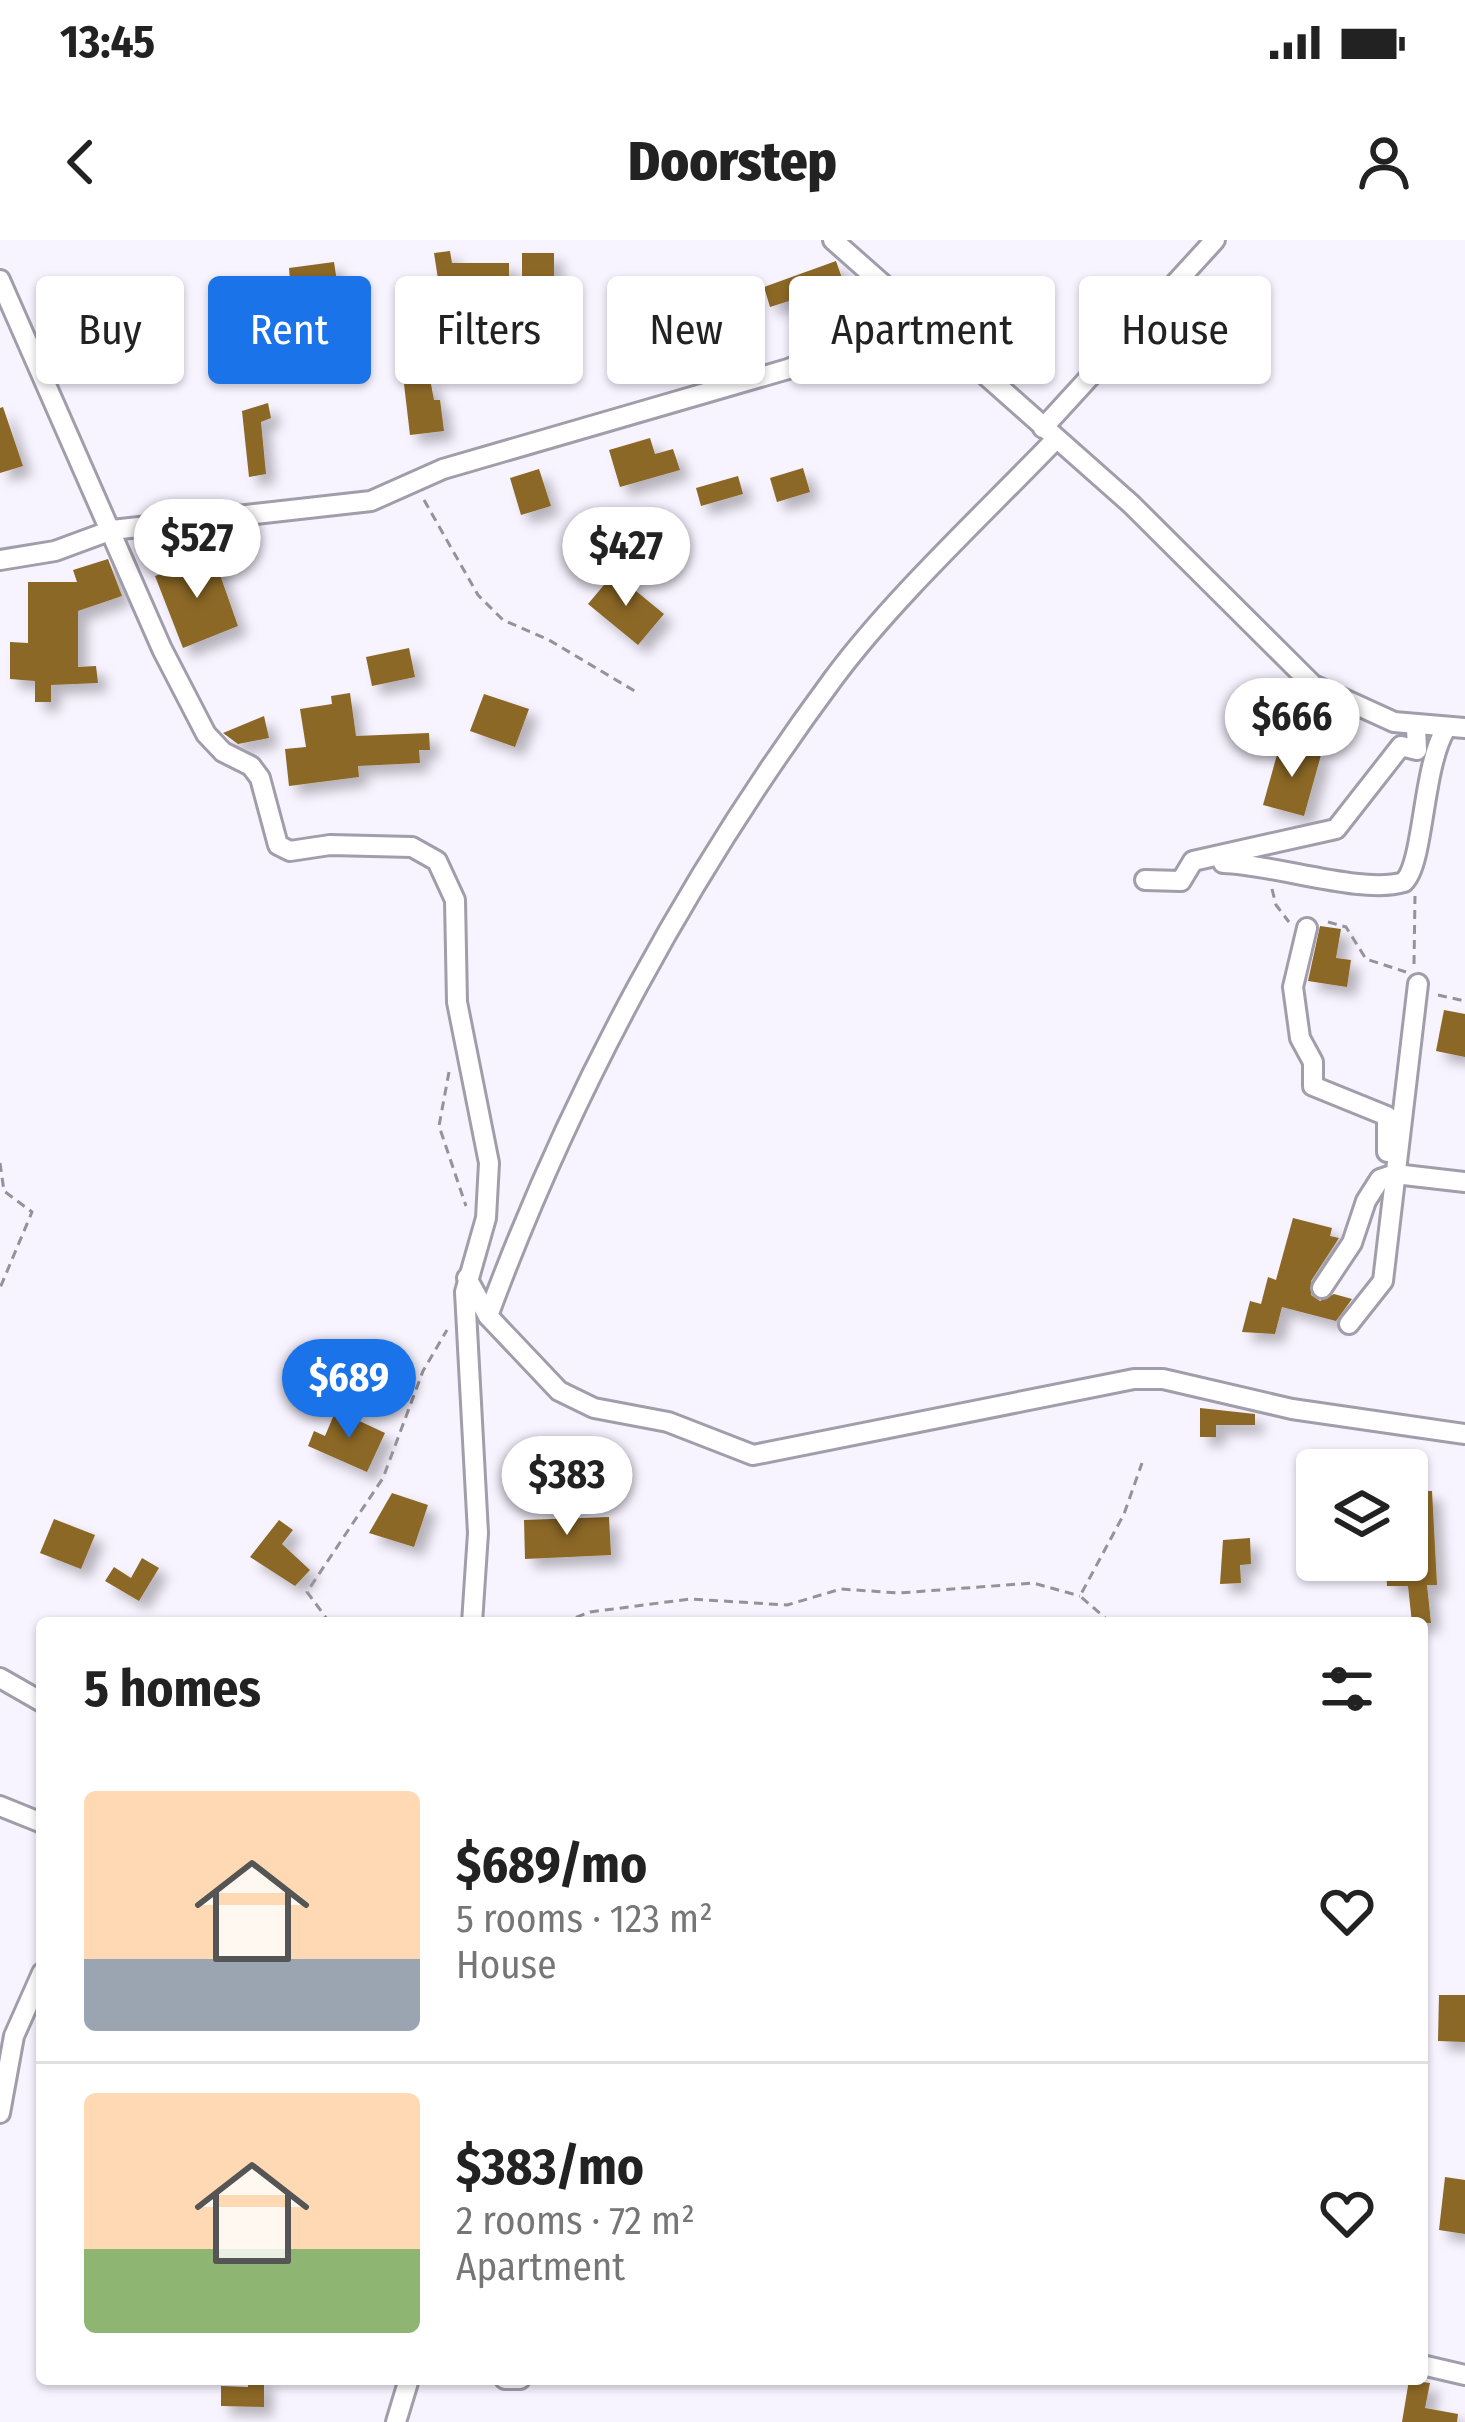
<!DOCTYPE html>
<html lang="en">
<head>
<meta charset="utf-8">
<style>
	body { margin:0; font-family:"Fira Sans Condensed",sans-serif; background:#f6f6f6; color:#222; height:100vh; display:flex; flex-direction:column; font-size:45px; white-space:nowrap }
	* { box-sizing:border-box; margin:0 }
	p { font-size:39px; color:#767676 }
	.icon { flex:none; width:66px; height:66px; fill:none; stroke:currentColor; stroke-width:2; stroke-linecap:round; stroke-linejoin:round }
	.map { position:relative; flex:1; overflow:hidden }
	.panel { position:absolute; left:36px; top:1377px; width:1392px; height:768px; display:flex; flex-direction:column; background:#fff; border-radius:12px; box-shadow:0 3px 9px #0004 }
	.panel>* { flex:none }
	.banner { position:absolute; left:36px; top:36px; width:1395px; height:108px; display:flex; gap:24px }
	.tools { position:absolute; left:1296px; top:1209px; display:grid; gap:24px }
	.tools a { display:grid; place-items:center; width:132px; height:132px; border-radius:12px; background:#fff; box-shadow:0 3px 9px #0004; font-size:60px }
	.price { position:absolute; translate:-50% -102px; padding:0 27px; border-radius:42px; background:#fff; color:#222; font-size:39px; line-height:78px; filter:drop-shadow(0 3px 6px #0008) }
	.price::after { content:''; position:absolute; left:50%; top:72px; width:36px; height:27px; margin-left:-18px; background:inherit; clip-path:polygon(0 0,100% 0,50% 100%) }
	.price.active { background:#1a73e8; color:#fff }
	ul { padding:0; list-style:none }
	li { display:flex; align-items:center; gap:36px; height:300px; padding:0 48px }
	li+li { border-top:3px solid #e0e0e0 }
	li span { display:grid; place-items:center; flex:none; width:336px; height:240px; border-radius:12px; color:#555 }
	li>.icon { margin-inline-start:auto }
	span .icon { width:144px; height:144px; fill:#fffc; stroke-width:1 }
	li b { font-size:51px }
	h2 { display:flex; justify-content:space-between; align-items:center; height:144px; padding:0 48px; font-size:51px }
	.chip { padding:0 42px; border-radius:12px; background:#fff; box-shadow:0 3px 9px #0004; font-size:42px; line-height:108px }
	.chip.active { background:#1a73e8; color:#fff }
	.status { display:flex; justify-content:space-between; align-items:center; height:84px; padding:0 60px; background:#fff; direction:ltr }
	.status svg { height:33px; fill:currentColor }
	header { display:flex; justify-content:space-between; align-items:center; height:156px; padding:0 48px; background:#fff; font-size:54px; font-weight:800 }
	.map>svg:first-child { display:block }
</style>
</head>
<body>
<div class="status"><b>13:45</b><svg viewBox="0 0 49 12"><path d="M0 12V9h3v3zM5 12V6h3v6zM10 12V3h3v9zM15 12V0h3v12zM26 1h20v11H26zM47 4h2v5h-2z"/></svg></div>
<header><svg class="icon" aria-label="back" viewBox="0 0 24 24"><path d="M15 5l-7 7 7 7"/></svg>Doorstep<svg class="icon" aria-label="person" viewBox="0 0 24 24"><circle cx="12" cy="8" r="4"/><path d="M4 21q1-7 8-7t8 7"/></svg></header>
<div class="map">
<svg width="1465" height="2182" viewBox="0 0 1465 2182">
	<defs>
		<filter id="shadow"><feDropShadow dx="9" dy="9" stdDeviation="6" flood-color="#0004"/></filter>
	</defs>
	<rect width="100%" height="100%" fill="#f7f3ff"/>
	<!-- building -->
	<g fill="#8c6725" filter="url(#shadow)">
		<path d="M 450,11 L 452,23 L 509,23 L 509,59 L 454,59 L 456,80 L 419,83 L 416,54 L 440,52 L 434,13 Z"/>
		<rect x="522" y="13" width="32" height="23"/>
		<path d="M 836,21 L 854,72 L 816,83 L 808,55 L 770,67 L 764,47 Z"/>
		<path d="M 334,22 L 345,94 L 295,103 L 289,28 Z"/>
		<path d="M 430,139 L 434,160 L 440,160 L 444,191 L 410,195 L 404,144 Z"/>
		<path d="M 268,163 L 271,178 L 261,182 L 266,234 L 249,237 L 242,171 Z"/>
		<path d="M 3,167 L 23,226 L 0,233 L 0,168 Z"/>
		<path d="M 650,198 L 655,214 L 673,209 L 680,230 L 620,247 L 609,210 Z"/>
		<path d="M 803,228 L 810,252 L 777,262 L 770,238 Z"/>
		<path d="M 539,229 L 551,266 L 521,275 L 510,238 Z"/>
		<path d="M 738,236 L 743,254 L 701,266 L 696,248 Z"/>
		<path d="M 213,315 L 238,386 L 183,408 L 155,336 Z"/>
		<path d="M 108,319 L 122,356 L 78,371 L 78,427 L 96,426 L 98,443 L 51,445 L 51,462 L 35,462 L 35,441 L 10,439 L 10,402 L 28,403 L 28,342 L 77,342 L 73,330 Z"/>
		<path d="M 614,333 L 664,374 L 638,405 L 588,364 Z"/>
		<path d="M 409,408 L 415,437 L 372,446 L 366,417 Z"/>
		<path d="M 350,453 L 356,496 L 429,493 L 430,510 L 419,510 L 420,523 L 358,526 L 359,537 L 289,546 L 285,509 L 306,507 L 300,469 L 332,464 L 331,456 Z"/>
		<path d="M 484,454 L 529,469 L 515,507 L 470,491 Z"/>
		<path d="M 264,476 L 269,498 L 238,504 L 223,493 Z"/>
		<path d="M 1280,504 L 1321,515 L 1304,576 L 1263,565 Z"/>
		<path d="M 1320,686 L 1341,689 L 1336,718 L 1351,720 L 1347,747 L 1308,741 Z"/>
		<path d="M 1444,770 L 1465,774 L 1465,817 L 1436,811 Z"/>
		<path d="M 1293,978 L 1332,988 L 1330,996 L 1339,998 L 1311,1041 L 1311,1055 L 1320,1061 L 1334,1054 L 1352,1059 L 1336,1081 L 1282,1067 L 1275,1094 L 1242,1092 L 1250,1061 L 1261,1064 L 1268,1037 L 1276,1040 Z"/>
		<path d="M 1200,1168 L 1255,1174 L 1255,1185 L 1216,1185 L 1216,1197 L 1200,1197 Z"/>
		<path d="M 336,1170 L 385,1193 L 367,1232 L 308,1206 L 314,1191 L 325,1196 Z"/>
		<path d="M 1407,1251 L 1432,1251 L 1437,1345 L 1427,1345 L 1431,1383 L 1412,1383 L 1408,1346 L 1387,1346 L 1386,1328 L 1413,1327 Z"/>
		<path d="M 392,1253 L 428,1265 L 414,1307 L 369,1293 Z"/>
		<path d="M 609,1277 L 611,1315 L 525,1319 L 524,1280 Z"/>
		<path d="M 54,1279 L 95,1295 L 81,1329 L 40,1313 Z"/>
		<path d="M 279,1280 L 293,1290 L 282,1304 L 310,1330 L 295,1346 L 250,1317 Z"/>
		<path d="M 1250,1298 L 1251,1324 L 1240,1325 L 1241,1343 L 1220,1344 L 1223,1300 Z"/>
		<path d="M 142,1318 L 159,1328 L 139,1361 L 105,1341 L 114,1327 L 131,1338 Z"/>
		<path d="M 1439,1755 L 1465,1755 L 1465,1802 L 1438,1801 Z"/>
		<path d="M 1445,1937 L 1465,1940 L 1465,1994 L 1439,1990 Z"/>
		<path d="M 248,2139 L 264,2139 L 264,2167 L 221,2166 L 221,2146 L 248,2147 Z"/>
		<path d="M 1409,2140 L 1430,2143 L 1425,2168 L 1458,2174 L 1457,2182 L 1402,2182 Z"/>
	</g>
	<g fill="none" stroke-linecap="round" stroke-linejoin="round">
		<defs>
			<g id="minor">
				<path d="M 833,0 L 1131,264 L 1313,445 L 1394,482 L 1465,488"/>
				<path d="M 0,40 L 162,409 L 206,494 L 223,512 L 251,526 L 260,538 L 278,605 L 290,611 L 330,605 L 412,607 L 437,621 L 455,660 L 457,762 L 489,923 L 486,978 L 465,1052 L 478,1293 L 472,1383"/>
				<path d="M 1043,188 L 1215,0"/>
				<path d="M 0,320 L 55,311 L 112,290 L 371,261 L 443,229 L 788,129 L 918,80"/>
				<path d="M 1223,623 C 1274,624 1362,655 1404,642 C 1424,623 1422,530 1445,490"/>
				<path d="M 1145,640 L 1181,641 L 1193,621 L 1336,589 L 1401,506 L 1417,510 L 1416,487"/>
				<path d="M 1307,688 L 1293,747 L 1300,798 L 1313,822 L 1313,846 L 1387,876 L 1387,912"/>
				<path d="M 467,1038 L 488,1076 L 559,1151 L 594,1168 L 668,1182 L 753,1215 L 1134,1139 L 1163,1139 L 1292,1169 L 1465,1194"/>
				<path d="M 1322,1048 L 1352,1003 L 1366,961 L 1380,939 L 1395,934 L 1465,942"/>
				<path d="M 488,1076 C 571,851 690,632 833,439 C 893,358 985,273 1056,199"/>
				<path d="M 1349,1084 L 1383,1041 L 1418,744"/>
				<path d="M 0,1438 L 42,1462"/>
				<path d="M 0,1566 L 42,1583"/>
				<path d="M 0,1873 L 14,1796 L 42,1733"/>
				<path d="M 1422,2125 L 1465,2135"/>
				<path d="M 505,2139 L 520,2139"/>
				<path d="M 396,2182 L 409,2139"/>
			</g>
		</defs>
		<!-- minor casing -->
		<use href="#minor" stroke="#a19daa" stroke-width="24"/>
		<!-- path -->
		<g stroke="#95929a" stroke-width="3" stroke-dasharray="9 6" stroke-linecap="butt">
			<path d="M 424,260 L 478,355 L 503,380 L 549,400 L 638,453"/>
			<path d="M 1272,649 L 1276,665 L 1289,682"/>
			<path d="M 1328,682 L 1346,687 L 1366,719 L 1406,732"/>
			<path d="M 1414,724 L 1415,656"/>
			<path d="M 1438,755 L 1465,761"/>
			<path d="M 449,832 L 439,886 L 466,966"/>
			<path d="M 0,923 L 4,951 L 32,972 L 0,1048"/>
			<path d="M 330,1383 L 307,1352 L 383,1238 L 423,1131 L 447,1090"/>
			<path d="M 562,1383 L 590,1372 L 690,1359 L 787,1365 L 841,1349 L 899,1353 L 1033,1343 L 1080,1356"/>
			<path d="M 1111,1383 L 1080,1356 L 1124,1274 L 1142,1223"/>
		</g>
		<!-- minor -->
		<use href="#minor" stroke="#fff" stroke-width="18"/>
	</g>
</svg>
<div class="tools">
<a><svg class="icon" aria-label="layers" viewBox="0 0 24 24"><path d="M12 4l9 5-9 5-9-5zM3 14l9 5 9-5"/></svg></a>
</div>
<b class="price" style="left:197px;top:361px">$527</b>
<b class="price" style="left:626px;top:369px">$427</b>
<b class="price" style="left:1292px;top:540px">$666</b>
<b class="price active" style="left:349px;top:1201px">$689</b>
<b class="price" style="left:567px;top:1298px">$383</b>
<div class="banner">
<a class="chip">Buy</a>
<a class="chip active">Rent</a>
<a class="chip">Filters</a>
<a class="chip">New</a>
<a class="chip">Apartment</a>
<a class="chip">House</a>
</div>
<section class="panel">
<h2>5 homes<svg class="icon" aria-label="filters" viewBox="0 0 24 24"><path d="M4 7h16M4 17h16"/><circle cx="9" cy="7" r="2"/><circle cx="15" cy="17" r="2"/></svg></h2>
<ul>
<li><span style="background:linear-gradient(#ffd9b3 70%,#9aa5b1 0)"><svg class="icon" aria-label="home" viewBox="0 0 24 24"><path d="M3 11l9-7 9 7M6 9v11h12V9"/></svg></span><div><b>$689/mo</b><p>5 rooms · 123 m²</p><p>House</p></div><svg class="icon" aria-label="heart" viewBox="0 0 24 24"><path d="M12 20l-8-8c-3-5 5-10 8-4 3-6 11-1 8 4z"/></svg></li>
<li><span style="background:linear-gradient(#ffd9b3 65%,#8fb573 0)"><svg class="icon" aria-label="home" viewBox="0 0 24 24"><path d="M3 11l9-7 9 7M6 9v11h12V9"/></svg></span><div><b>$383/mo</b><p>2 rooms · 72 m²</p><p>Apartment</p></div><svg class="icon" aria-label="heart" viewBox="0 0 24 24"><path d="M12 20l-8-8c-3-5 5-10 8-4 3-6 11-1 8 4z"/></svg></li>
</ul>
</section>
</div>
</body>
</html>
